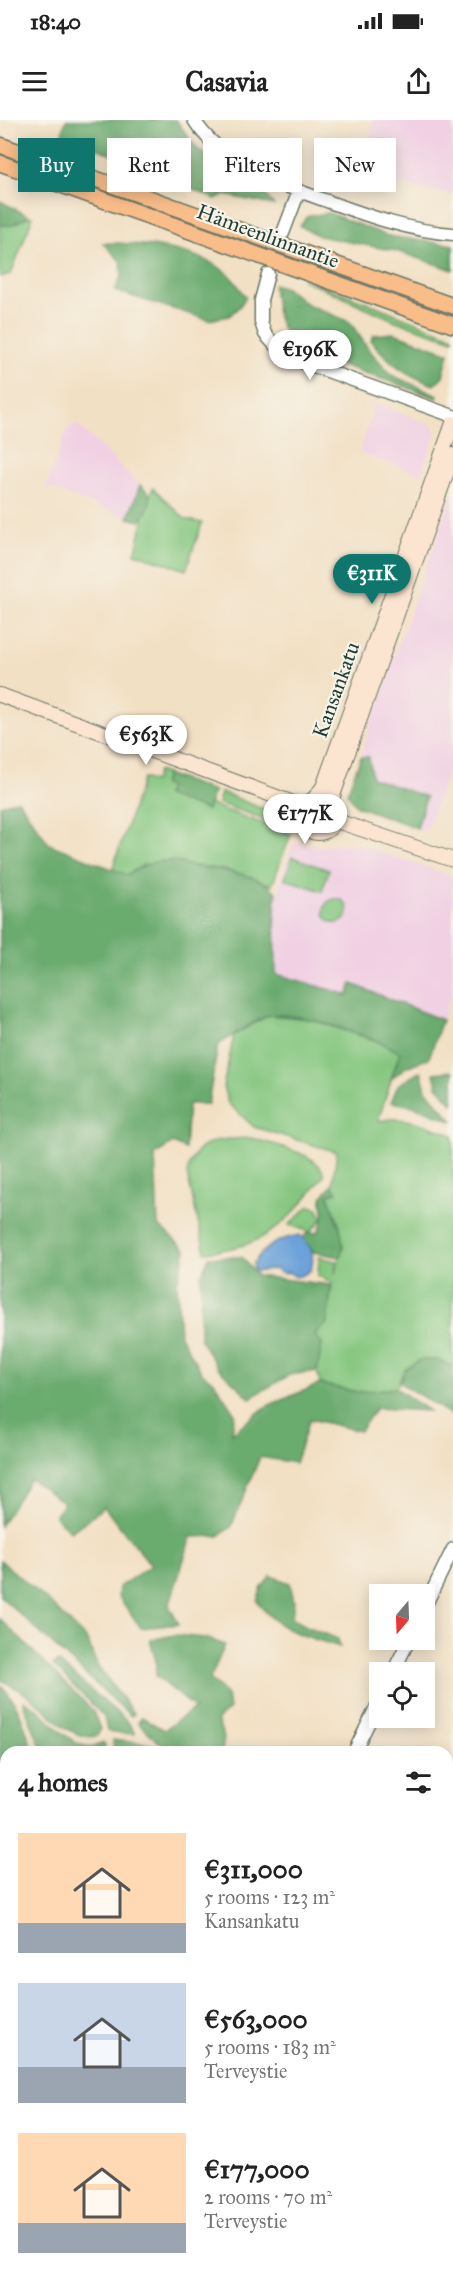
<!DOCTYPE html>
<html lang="en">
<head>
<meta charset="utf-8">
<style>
	body { margin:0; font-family:"IM FELL Great Primer",serif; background:#f6f6f6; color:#222; height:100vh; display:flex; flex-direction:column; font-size:22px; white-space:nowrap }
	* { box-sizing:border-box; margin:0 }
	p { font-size:20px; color:#767676 }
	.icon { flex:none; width:33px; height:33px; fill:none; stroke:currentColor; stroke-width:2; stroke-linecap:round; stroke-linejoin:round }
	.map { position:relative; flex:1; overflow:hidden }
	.drawer { position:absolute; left:0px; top:1626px; width:453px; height:534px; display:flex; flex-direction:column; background:#fff; border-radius:18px 18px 0 0; box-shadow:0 3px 15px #0003 }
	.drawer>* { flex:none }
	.hud { position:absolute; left:18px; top:18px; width:417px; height:54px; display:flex; gap:12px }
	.needle { width:39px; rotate:199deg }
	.fabs { position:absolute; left:369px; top:1464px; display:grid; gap:12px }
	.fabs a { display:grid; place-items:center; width:66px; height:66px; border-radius:0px; background:#fff; box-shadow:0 3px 15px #0003; font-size:30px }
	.price { position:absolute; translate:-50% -51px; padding:0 14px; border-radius:21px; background:#fff; color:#222; font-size:20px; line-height:39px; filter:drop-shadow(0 2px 3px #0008) }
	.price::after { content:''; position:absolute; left:50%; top:36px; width:18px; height:14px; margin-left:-9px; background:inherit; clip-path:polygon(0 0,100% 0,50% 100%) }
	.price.current { background:#0f766e; color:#fff }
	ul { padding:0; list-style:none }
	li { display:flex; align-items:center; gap:18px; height:150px; padding:0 18px }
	li span { display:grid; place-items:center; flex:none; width:168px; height:120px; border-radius:0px; color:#555 }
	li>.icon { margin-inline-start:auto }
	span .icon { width:72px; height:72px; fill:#fffc; stroke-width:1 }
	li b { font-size:26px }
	h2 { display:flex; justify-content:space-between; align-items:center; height:72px; padding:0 18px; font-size:26px }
	.chip { padding:0 21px; border-radius:0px; background:#fff; box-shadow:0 3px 15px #0003; font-size:21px; line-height:54px }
	.chip.current { background:#0f766e; color:#fff }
	.status { display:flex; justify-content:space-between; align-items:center; height:42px; padding:0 30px; background:#fff; direction:ltr }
	.status svg { height:16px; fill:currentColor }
	header { display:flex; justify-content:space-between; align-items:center; height:78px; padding:0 18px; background:#fff; font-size:27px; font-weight:700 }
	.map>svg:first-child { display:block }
</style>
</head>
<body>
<div class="status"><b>18:40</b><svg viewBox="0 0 49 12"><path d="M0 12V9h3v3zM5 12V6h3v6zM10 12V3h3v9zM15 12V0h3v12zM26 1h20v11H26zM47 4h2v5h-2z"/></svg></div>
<header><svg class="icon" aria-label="menu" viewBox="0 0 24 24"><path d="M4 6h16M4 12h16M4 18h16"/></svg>Casavia<svg class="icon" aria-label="share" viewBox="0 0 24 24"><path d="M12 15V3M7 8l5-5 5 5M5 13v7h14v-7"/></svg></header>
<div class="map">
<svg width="453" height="2160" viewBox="0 0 453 2160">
	<rect width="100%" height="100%" fill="#f7f3e8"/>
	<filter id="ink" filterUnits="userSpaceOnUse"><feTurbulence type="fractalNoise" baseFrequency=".0167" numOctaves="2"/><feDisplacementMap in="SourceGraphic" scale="12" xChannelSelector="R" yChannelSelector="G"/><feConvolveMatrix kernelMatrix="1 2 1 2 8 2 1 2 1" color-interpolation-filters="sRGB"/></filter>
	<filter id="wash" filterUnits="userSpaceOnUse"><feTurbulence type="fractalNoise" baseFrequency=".008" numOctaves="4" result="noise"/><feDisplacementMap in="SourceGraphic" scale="24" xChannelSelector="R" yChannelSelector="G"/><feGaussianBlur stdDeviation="1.35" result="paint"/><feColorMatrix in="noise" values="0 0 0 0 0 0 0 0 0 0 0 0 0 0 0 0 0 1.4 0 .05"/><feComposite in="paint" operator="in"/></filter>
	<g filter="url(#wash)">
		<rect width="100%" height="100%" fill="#f2e0c4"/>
		<!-- built -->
		<g fill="#f1d0e3">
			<path d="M 372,0 L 453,0 L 453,75 L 368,58 Z"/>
			<path d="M 375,283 L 434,306 L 435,315 L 421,354 L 359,333 Z"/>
			<path d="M 77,304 L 140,365 L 128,398 L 46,367 L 68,307 Z"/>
			<path d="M 453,372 L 453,651 L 449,650 L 426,711 L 417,708 L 426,677 L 372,658 L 369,637 L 361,637 L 374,593 Z"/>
			<path d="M 294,721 L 321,727 L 335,724 L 356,724 L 453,756 L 453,869 L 442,900 L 353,864 L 348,876 L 276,854 L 275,779 Z"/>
		</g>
		<!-- green -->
		<g fill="#84c67f" stroke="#52825a" stroke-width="1.5">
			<path d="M 29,96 L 33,96 L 11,154 L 0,157 L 0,105 L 11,105 Z"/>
			<path d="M 302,159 C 353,175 403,198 453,216 L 453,220 L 396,201 Z"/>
			<path d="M 153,368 L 185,399 L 202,403 L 186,450 L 135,433 C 139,421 141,410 143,398 C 145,390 151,384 150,374 Z"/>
			<path d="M 158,651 L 166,654 L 163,664 L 169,667 L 166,675 L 207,690 L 209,684 L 291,714 L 272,765 L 226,750 L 187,745 L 171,741 L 143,745 L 127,755 L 112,750 L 143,658 L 154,662 Z"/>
			<path d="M 221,672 L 278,695 L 287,704 L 286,707 L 218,683 Z"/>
			<path d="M 292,737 L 329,750 L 322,771 L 285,759 Z"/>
			<circle cx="336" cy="791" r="12"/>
			<path d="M 269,895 L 309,899 L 374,920 L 400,932 L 378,1001 C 405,994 428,1006 453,1015 L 453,1246 L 437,1240 L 405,1249 L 396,1268 L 357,1272 L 320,1264 L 317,1251 L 322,1224 L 314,1214 L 327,1203 L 332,1162 L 318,1156 L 319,1137 L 336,1141 L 335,1154 C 342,1131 345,1116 335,1092 C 333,1086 329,1083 328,1075 L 336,1072 L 332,1066 L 337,1032 L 254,1007 L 228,983 L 223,967 L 234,915 Z"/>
			<path d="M 251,1018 C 271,1024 319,1033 324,1055 C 304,1082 280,1113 247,1124 C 234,1129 218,1130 205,1132 L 187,1054 C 194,1018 221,1019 251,1018 Z"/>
			<path d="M 309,1086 L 317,1088 L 322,1099 L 310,1112 L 289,1105 Z"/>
		</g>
		<!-- forest -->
		<g fill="#6bab6e" stroke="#457451" stroke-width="1.5">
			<path d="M 66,0 L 176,0 L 198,30 L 260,68 L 274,85 L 224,75 L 215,79 L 62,13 Z"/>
			<path d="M 0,81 L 29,96 L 11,105 L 0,105 Z"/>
			<path d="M 329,93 L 388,116 L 453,125 L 453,150 L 396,131 L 319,116 L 300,106 L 308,96 Z"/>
			<path d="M 103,123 C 140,123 200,128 229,155 C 236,162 240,169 246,177 L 239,187 L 229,196 L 209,200 L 115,171 L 122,155 L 121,142 Z"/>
			<path d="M 273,164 L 286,168 L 307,184 L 350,202 L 369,230 L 393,256 L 438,275 L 437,278 L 301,231 C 277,208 276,196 273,164 Z"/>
			<path d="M 394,213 L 449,233 L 443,256 L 434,265 C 406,255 391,244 371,221 L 374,215 Z"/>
			<path d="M 140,365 C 143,368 149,372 150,377 C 151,385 144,397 139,401 L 128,398 Z"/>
			<path d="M 361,637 L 369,637 L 372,658 L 426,677 L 417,708 L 357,686 L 347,673 Z"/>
			<path d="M 166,654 L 214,671 L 207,690 L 166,676 L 169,667 L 163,665 Z"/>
			<path d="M 18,680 L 49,724 L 127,755 C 140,747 154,740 171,741 C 177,741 183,744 189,745 C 218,751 255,750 277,773 L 275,779 L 276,854 L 348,875 L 352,864 L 442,900 L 429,938 L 406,947 L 391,959 L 400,933 C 374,916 301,893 271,895 C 261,896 228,919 218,925 L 208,984 L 188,984 L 185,1029 L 173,1023 L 155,1035 L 158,1105 L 186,1130 L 177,1163 L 180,1216 L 202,1253 L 215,1263 L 235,1294 L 232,1313 L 267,1286 L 320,1264 L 357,1272 L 396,1268 L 429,1291 L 376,1288 L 360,1311 L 310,1299 L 295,1343 L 260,1337 L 231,1407 L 219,1416 L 191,1417 L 169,1486 L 179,1504 L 141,1508 L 118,1476 L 119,1467 L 151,1445 L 104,1387 L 71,1412 L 55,1397 L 64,1383 L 30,1359 L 0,1406 L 0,685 Z"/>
			<path d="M 421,951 L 426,970 L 453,1001 L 413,986 L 391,982 L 398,965 Z"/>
			<path d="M 453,951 L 453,984 L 437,966 L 434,953 Z"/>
			<path d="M 332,1066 L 337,1072 L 328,1075 L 341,1112 L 343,1127 L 340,1137 L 313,1132 L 303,1118 L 307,1113 L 318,1112 C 320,1107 323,1102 323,1097 C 324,1082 316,1078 332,1066 Z"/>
			<path d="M 209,1137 L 242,1137 L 257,1156 L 331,1165 L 327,1204 L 314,1214 L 322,1224 L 317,1251 L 289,1255 L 250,1278 L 217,1247 L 200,1219 L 201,1156 Z"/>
			<path d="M 420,1240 L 437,1240 L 453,1246 L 453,1296 L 400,1263 L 405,1249 Z"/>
			<path d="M 0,1440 L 48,1481 L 87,1520 L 97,1545 L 134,1594 L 131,1596 L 0,1476 Z"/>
			<path d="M 271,1456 L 290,1463 L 294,1481 L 292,1498 L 306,1506 L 338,1519 L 340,1527 C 306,1516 278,1512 257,1481 L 262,1467 Z"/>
			<path d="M 0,1499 L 93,1591 L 100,1609 L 97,1616 C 72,1622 51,1593 33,1579 C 22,1571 12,1565 0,1559 Z"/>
			<path d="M 174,1515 L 205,1518 L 225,1525 L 210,1559 L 227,1575 L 229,1589 L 217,1600 L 224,1618 L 222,1632 L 170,1632 L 138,1603 L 142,1597 L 164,1610 L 195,1588 L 156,1556 L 157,1545 L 150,1520 Z"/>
			<path d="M 58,1542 L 128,1602 L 135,1614 L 111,1613 L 107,1610 L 104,1597 L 53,1545 Z"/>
			<path d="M 0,1566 C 17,1576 28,1614 33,1632 L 6,1632 L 6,1779 L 0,1782 Z"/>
			<path d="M 24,1581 C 49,1590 72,1640 104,1623 L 106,1632 L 43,1632 L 25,1588 Z"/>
			<path d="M 113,1620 L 150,1624 L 159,1632 L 114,1632 Z"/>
			<path d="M 453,1755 L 453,1867 L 447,1861 L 447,1768 Z"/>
			<path d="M 447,1883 L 453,1888 L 453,2070 L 447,2074 Z"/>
		</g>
		<!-- water -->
		<g fill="#6ca1d9" stroke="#466f86" stroke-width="1.5">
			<path d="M 300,1115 C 312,1126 315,1134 311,1150 L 303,1155 L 296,1157 L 288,1152 L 284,1154 L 274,1149 L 257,1152 L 254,1150 L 253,1144 C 264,1127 280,1118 300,1115 Z"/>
			<path d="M 6,1779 L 6,2154 L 447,2154 L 447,2075 L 453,2087 L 453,2160 L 0,2160 L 0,1782 Z"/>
		</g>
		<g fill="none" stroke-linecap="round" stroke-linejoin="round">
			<!-- stream -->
			<path stroke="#6ca1d9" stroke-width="2" d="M 447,1945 L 453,1942"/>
		</g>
	</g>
	<g filter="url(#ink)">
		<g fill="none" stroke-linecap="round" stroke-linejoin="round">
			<defs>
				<g id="tertiary">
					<path d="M 194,0 C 207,21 227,36 248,48 C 272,62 299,71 324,80 C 366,95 409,111 453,114"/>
					<path d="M 283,113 L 299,71"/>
					<path d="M 268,154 L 261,180 L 261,202 L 265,214 L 282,233 L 308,244 L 453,296"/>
					<path d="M 424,1488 L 453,1429"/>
					<path d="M 393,1552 L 409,1520"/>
					<path d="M 354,1632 L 380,1580"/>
				</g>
				<g id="secondary">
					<path d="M 0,575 L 304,687"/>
					<circle cx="318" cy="696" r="17"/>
					<path d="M 313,680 L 323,667 L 453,303"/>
					<path d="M 330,684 L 453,335"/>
					<path d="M 334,700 L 453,740"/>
				</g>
				<g id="primary">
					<path d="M 0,25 L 453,186"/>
					<path d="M 0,43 L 453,205"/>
				</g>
			</defs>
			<!-- tertiary casing -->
			<use href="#tertiary" stroke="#697666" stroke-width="15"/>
			<!-- secondary casing -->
			<use href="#secondary" stroke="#697666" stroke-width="16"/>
			<!-- primary casing -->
			<use href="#primary" stroke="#697666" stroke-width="18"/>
			<!-- tertiary -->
			<use href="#tertiary" stroke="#fff" stroke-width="12"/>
			<!-- secondary -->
			<use href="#secondary" stroke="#fce5d0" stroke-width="14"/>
			<!-- primary -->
			<use href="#primary" stroke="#f8bd89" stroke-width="15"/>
		</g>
	</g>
	<g text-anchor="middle" stroke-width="4.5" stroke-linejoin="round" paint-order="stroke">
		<!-- street labels -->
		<g font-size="21" fill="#1f3d34" stroke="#f7f3e8">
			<text transform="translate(268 116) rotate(20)" y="7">Hämeenlinnantie</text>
			<text transform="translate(336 570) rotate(-70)" y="7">Kansankatu</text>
		</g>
	</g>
</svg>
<div class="fabs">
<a><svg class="needle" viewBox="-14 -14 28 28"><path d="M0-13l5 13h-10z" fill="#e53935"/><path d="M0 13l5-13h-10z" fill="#767676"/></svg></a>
<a><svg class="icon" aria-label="locate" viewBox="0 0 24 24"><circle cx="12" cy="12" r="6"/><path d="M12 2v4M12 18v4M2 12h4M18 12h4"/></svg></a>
</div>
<b class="price" style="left:310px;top:261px">€196K</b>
<b class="price current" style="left:372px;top:485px">€311K</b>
<b class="price" style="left:146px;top:646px">€563K</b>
<b class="price" style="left:305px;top:725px">€177K</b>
<div class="hud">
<a class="chip current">Buy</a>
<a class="chip">Rent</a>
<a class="chip">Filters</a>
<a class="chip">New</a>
</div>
<section class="drawer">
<h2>4 homes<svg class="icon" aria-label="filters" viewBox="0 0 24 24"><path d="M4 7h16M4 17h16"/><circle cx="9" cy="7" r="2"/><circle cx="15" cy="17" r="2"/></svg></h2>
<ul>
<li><span style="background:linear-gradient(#ffd9b3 75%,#9aa5b1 0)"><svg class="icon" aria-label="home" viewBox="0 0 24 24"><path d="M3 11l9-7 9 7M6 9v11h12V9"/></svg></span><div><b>€311,000</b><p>5 rooms · 123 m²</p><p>Kansankatu</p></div></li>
<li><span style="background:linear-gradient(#c9d6e8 70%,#9aa5b1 0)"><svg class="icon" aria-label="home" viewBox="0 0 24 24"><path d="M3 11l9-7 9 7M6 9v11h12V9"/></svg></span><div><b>€563,000</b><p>5 rooms · 183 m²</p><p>Terveystie</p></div></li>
<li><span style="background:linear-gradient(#ffd9b3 75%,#9aa5b1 0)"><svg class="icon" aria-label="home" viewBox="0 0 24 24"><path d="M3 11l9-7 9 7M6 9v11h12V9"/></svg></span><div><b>€177,000</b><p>2 rooms · 70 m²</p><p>Terveystie</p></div></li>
</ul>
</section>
</div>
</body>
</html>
